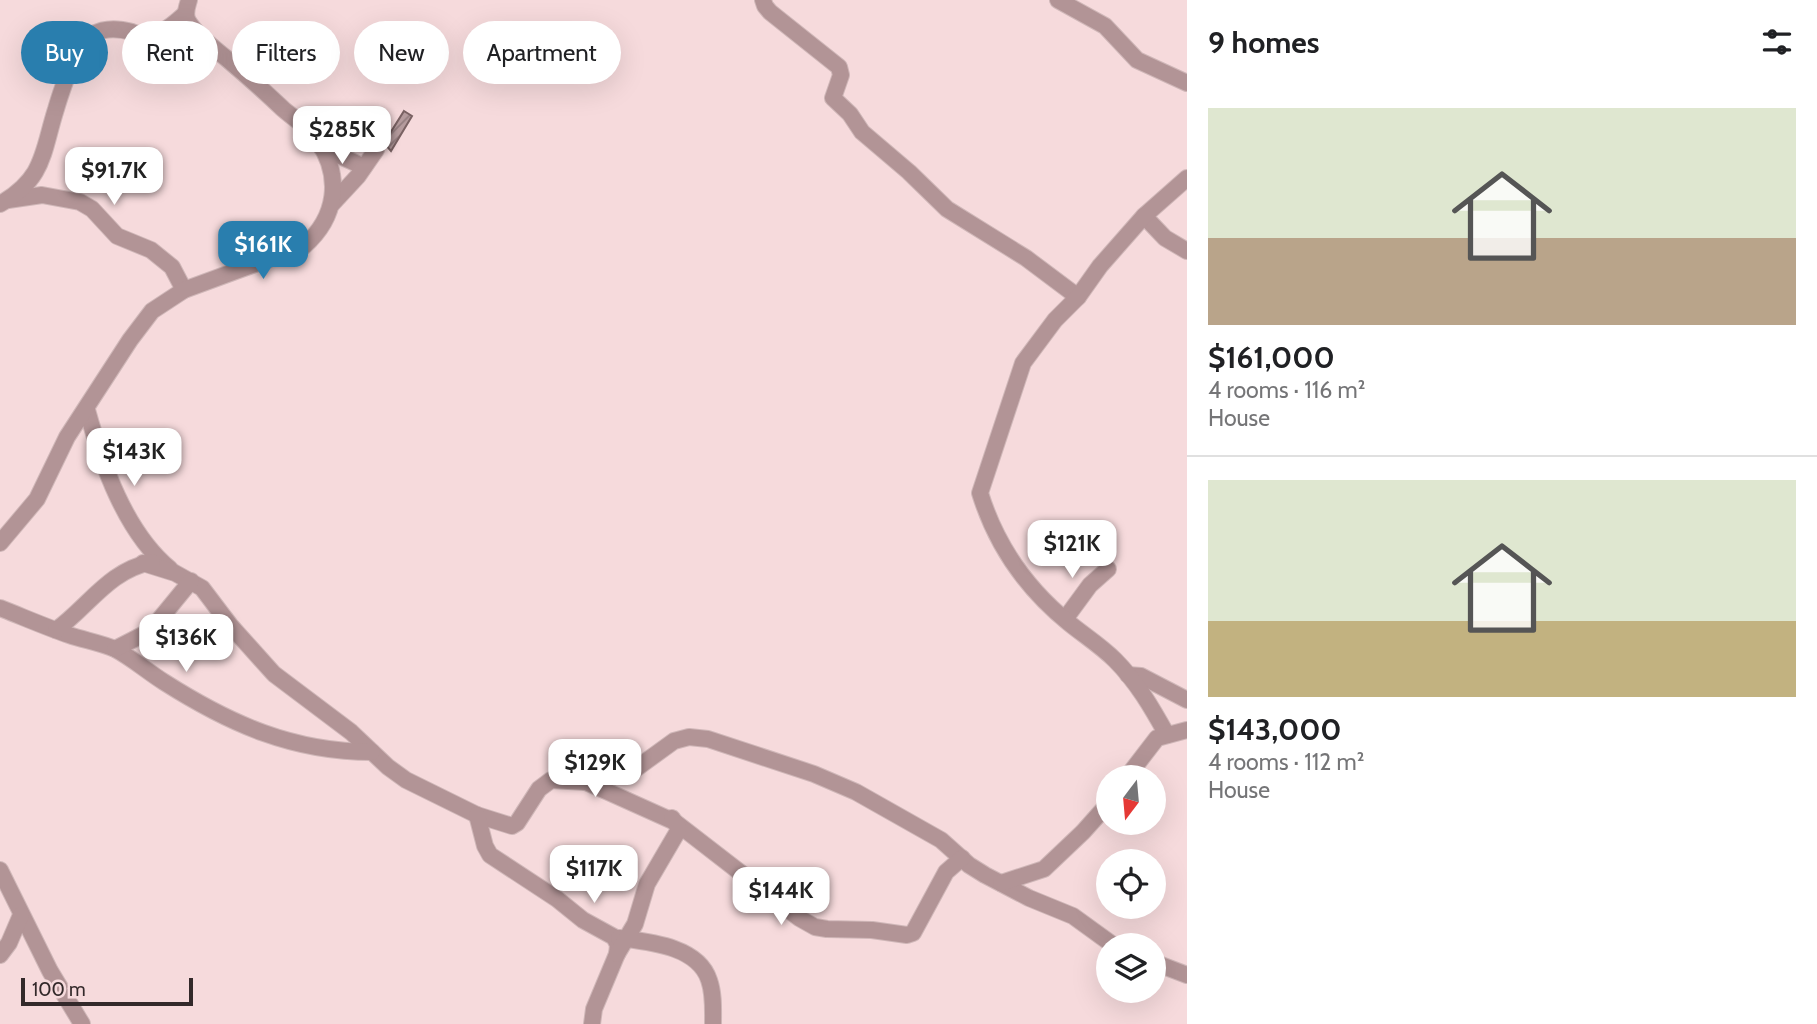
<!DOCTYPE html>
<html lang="en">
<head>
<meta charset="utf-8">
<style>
	body { margin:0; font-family:Cabin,sans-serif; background:#f2f2f2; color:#202124; height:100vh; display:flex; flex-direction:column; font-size:26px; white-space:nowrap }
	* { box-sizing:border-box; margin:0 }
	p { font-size:23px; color:#757577 }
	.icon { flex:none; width:38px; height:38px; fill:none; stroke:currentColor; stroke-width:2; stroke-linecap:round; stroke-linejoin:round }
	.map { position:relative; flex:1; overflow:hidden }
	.panel { display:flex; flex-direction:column; background:#fff; width:630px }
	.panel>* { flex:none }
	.guide { position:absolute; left:21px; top:21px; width:665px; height:63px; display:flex; gap:14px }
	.needle { width:46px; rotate:196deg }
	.fabs { position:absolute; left:1096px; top:765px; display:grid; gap:14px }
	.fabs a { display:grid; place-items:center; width:70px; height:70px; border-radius:50%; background:#fff; box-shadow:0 7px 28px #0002; font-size:35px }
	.scale { position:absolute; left:21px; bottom:18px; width:172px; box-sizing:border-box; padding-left:7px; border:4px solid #33292a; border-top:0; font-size:19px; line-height:24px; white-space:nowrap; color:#33292a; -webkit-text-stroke:5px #f6dadc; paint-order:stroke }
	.price { position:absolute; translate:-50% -60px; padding:0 16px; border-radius:14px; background:#fff; color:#222; font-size:23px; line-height:46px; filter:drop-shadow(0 2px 4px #0008) }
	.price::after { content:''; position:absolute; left:50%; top:42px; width:21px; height:16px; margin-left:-10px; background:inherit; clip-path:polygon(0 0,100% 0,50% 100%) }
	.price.active { background:#297eae; color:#fff }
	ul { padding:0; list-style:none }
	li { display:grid; align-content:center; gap:14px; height:371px; padding:0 21px }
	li+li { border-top:2px solid #e0e0e0 }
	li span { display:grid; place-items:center; height:217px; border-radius:0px; color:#555 }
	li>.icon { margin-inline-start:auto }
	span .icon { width:126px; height:126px; fill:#fffc; stroke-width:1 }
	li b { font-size:30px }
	h2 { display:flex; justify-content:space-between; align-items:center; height:84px; padding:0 21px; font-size:30px }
	.chip { padding:0 24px; border-radius:32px; background:#fff; box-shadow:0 7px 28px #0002; font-size:24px; line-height:63px }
	.chip.active { background:#297eae; color:#fff }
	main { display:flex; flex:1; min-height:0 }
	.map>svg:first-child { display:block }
</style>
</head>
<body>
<main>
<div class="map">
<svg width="1187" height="1024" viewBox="0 0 1187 1024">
	<defs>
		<pattern id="building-hatch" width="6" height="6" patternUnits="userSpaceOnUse" patternTransform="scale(1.75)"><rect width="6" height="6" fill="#b59b9d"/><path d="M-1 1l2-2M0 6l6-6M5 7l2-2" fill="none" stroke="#947e80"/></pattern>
	</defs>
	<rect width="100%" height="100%" fill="#f6dadc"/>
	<!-- building -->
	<path fill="url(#building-hatch)" stroke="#7a6263" stroke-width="2" d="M 404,111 L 412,116 L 391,151 L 384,143 Z"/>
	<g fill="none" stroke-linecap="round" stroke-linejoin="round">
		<defs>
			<g id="minor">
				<path d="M 763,0 L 765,6 L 770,12 L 839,67 L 841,75 L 833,98 L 850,114 L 862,132 L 909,172 L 947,209 L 1026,258 L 1078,297"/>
				<path d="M 1058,0 L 1105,26 L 1137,60 L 1187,83"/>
				<path d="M 321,147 L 364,167"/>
				<path d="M 8,200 L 42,195 L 80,202 L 92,209 L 117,236 L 151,250 L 172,267 L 184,290"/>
				<path d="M 0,204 C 45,178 42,153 56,109 C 62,88 70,68 78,47 C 93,29 110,26 132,32 C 138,34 143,37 148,36 C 162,35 176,22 186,13"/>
				<path d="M 332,204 L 358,176 L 376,150"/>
				<path d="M 1144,216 L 1165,238 L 1187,251"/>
				<path d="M 87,410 C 102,464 125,532 170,569"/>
				<path d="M 0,543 L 37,499 L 67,437 L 130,340 L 152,311 L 184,290 L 304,246 C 337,217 342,177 318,141 C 309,127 294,119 282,108 C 264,91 245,74 226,58 C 214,48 196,35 188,21 C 184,14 187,7 189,0"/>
				<path d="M 143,563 L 175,573 L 202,588 L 230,625 L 274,674 L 351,732 L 388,767 L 406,780 L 477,815 L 512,826 L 517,823 L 539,789 L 551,780 L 586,782 L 609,778 L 634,770 L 674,741 L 689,737 L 708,739 L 814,774 L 856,792 L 941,840 L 969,865 L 985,875 L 1029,898 L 1073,916 L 1113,945"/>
				<path d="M 0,608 C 23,617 46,627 69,635 C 84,640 101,643 115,649 C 132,658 148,672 164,682 C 230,724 293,752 372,752"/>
				<path d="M 1065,619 L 1090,585 L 1108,569"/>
				<path d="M 56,630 C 89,606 109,570 152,562"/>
				<path d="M 115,649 L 150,631 L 191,581"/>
				<path d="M 1128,675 L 1141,676 L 1187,700"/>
				<path d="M 1167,735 C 1152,708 1137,682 1115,660 C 1101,646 1085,636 1069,623 C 1027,589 996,545 980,493 L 1023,363 L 1055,320 L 1078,297 L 1100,266 L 1144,216 L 1187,178"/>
				<path d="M 1127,777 L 1157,738 L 1187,730"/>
				<path d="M 586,782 L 675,822 L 799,918 L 815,927 L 827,929 L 872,930 L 907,935 L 913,933 L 946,872 L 962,858"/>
				<path d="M 477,815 L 485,846 L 490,855 L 557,899 L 583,920 L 614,937 L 618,945 L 617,954 L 594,1009 L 592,1024"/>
				<path d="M 0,870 L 50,971 L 82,1024"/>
				<path d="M 1001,883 L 1044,869 L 1083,832 L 1108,804"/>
				<path d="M 619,938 C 649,942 698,946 709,980 C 714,994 713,1010 713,1024"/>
				<path d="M 617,954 L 635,924 L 647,884 L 678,831 L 678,827 L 672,818"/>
				<path d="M 0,955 L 9,943 L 21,915"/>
				<path d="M 1153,962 L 1187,975"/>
			</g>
		</defs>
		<!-- minor casing -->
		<use href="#minor" stroke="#cfb7b8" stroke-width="18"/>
		<!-- minor -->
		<use href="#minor" stroke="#b29496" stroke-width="16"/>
	</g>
</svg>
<div class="fabs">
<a><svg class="needle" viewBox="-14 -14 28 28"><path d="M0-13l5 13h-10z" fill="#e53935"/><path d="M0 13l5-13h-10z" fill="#757577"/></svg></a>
<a><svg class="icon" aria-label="locate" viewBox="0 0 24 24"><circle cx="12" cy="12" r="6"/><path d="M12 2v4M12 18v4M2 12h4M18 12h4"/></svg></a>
<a><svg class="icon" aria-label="layers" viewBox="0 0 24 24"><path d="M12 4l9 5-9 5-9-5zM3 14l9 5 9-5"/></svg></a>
</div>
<div class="scale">100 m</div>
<b class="price" style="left:342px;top:166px">$285K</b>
<b class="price" style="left:114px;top:207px">$91.7K</b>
<b class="price active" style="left:263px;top:281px">$161K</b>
<b class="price" style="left:134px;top:488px">$143K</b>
<b class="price" style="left:1072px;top:580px">$121K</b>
<b class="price" style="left:186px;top:674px">$136K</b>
<b class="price" style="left:595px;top:799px">$129K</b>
<b class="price" style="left:594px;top:905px">$117K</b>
<b class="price" style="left:781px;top:927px">$144K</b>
<div class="guide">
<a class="chip active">Buy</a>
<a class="chip">Rent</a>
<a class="chip">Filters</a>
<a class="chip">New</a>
<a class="chip">Apartment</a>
</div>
</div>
<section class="panel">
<h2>9 homes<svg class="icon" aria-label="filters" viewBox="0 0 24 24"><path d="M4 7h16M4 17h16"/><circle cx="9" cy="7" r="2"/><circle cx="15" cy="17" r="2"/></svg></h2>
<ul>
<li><span style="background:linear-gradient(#dfe7d0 60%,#b9a48a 0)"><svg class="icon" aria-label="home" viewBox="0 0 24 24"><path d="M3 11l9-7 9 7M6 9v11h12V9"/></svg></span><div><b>$161,000</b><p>4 rooms · 116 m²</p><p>House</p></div></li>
<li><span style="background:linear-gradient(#dfe7d0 65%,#c2b280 0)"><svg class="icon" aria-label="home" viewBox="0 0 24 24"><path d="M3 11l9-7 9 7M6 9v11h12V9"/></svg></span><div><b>$143,000</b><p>4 rooms · 112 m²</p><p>House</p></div></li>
</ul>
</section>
</main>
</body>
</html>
